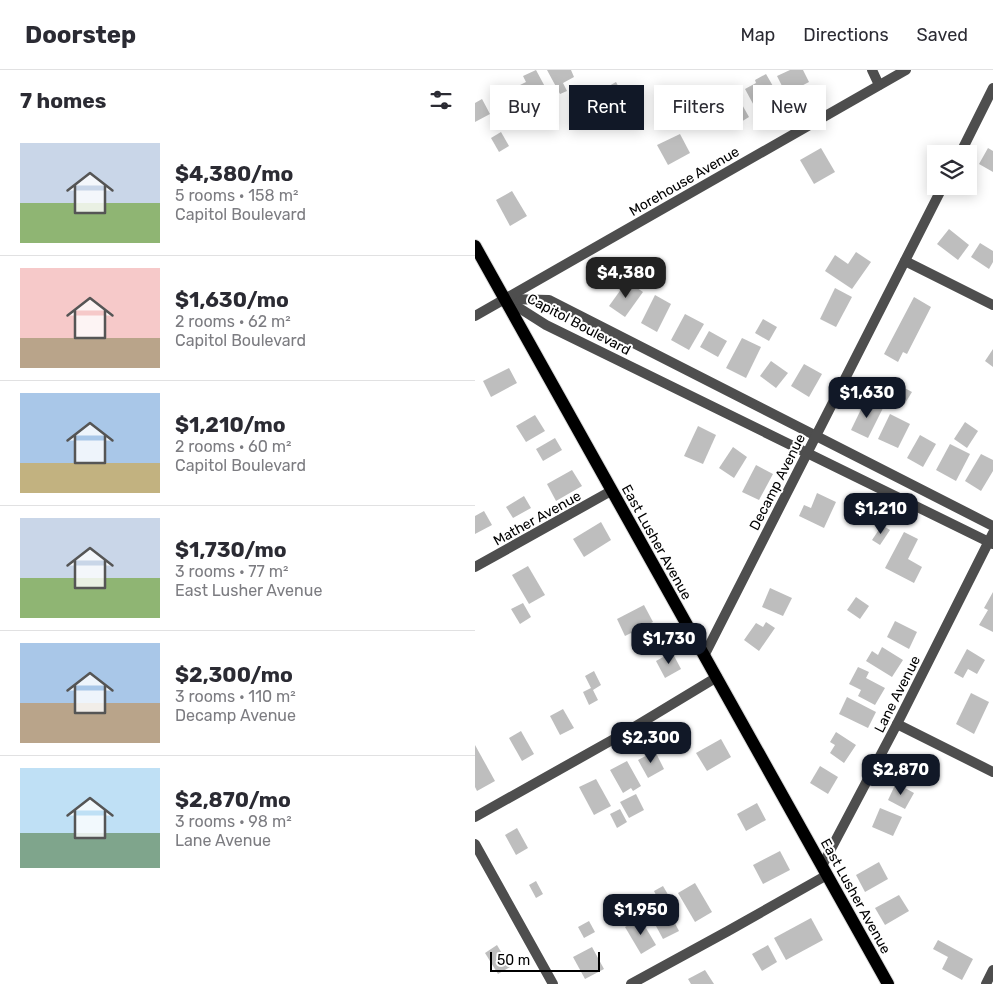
<!DOCTYPE html>
<html lang="en">
<head>
<meta charset="utf-8">
<style>
	body { margin:0; font-family:Rubik,sans-serif; background:#f7f7f7; color:#2b2b33; height:100vh; display:flex; flex-direction:column; font-size:19px; white-space:nowrap }
	* { box-sizing:border-box; margin:0 }
	p { font-size:16px; color:#7c7c81 }
	.icon { flex:none; width:28px; height:28px; fill:none; stroke:currentColor; stroke-width:2; stroke-linecap:round; stroke-linejoin:round }
	.map { position:relative; flex:1; overflow:hidden }
	.side { display:flex; flex-direction:column; background:#fff; width:475px }
	.side>* { flex:none }
	.guide { position:absolute; left:15px; top:15px; width:428px; height:45px; display:flex; gap:10px }
	.controls { position:absolute; left:452px; top:75px; display:grid; gap:10px }
	.controls a { display:grid; place-items:center; width:50px; height:50px; border-radius:0px; background:#fff; box-shadow:0 2px 12px #0003; font-size:25px }
	.scale { position:absolute; left:15px; bottom:12px; width:110px; box-sizing:border-box; padding-left:5px; border:2px solid #000; border-top:0; font-size:14px; line-height:18px; white-space:nowrap; color:#000; -webkit-text-stroke:4px #fff; paint-order:stroke }
	.price { position:absolute; translate:-50% -42px; padding:0 11px; border-radius:10px; background:#111827; color:#fff; font-size:16px; line-height:32px; filter:drop-shadow(0 1px 2px #0008) }
	.price::after { content:''; position:absolute; left:50%; top:30px; width:15px; height:11px; margin-left:-8px; background:inherit; clip-path:polygon(0 0,100% 0,50% 100%) }
	.price.current { background:#222; color:#fff }
	ul { padding:0; list-style:none }
	li { display:flex; align-items:center; gap:15px; height:125px; padding:0 20px }
	li+li { border-top:1px solid #e1e1e2 }
	li span { display:grid; place-items:center; flex:none; width:140px; height:100px; border-radius:0px; color:#555 }
	li>.icon { margin-inline-start:auto }
	span .icon { width:60px; height:60px; fill:#fffc; stroke-width:1 }
	li b { font-size:21px }
	h2 { display:flex; justify-content:space-between; align-items:center; height:60px; padding:0 20px; font-size:21px }
	.tag { padding:0 18px; border-radius:0px; background:#fff; box-shadow:0 2px 12px #0003; font-size:18px; line-height:45px }
	.tag.current { background:#111827; color:#fff }
	header { display:flex; align-items:center; gap:30px; box-sizing:border-box; height:70px; padding:0 25px; background:#fff; border-bottom:1px solid #e1e1e2 }
	header strong { font-size:24px }
	nav { display:flex; gap:28px; margin-inline-start:auto; font-size:18px }
	main { display:flex; flex:1; min-height:0 }
	.map>svg:first-child { display:block }
</style>
</head>
<body>
<header>
<strong>Doorstep</strong>
<nav><a>Map</a><a>Directions</a><a>Saved</a></nav>
</header>
<main>
<section class="side">
<h2>7 homes<svg class="icon" aria-label="filters" viewBox="0 0 24 24"><path d="M4 7h16M4 17h16"/><circle cx="9" cy="7" r="2"/><circle cx="15" cy="17" r="2"/></svg></h2>
<ul>
<li><span style="background:linear-gradient(#c9d6e8 60%,#8fb573 0)"><svg class="icon" aria-label="home" viewBox="0 0 24 24"><path d="M3 11l9-7 9 7M6 9v11h12V9"/></svg></span><div><b>$4,380/mo</b><p>5 rooms · 158 m²</p><p>Capitol Boulevard</p></div></li>
<li><span style="background:linear-gradient(#f6c9c9 70%,#b9a48a 0)"><svg class="icon" aria-label="home" viewBox="0 0 24 24"><path d="M3 11l9-7 9 7M6 9v11h12V9"/></svg></span><div><b>$1,630/mo</b><p>2 rooms · 62 m²</p><p>Capitol Boulevard</p></div></li>
<li><span style="background:linear-gradient(#a9c7e8 70%,#c2b280 0)"><svg class="icon" aria-label="home" viewBox="0 0 24 24"><path d="M3 11l9-7 9 7M6 9v11h12V9"/></svg></span><div><b>$1,210/mo</b><p>2 rooms · 60 m²</p><p>Capitol Boulevard</p></div></li>
<li><span style="background:linear-gradient(#c9d6e8 60%,#8fb573 0)"><svg class="icon" aria-label="home" viewBox="0 0 24 24"><path d="M3 11l9-7 9 7M6 9v11h12V9"/></svg></span><div><b>$1,730/mo</b><p>3 rooms · 77 m²</p><p>East Lusher Avenue</p></div></li>
<li><span style="background:linear-gradient(#a9c7e8 60%,#b9a48a 0)"><svg class="icon" aria-label="home" viewBox="0 0 24 24"><path d="M3 11l9-7 9 7M6 9v11h12V9"/></svg></span><div><b>$2,300/mo</b><p>3 rooms · 110 m²</p><p>Decamp Avenue</p></div></li>
<li><span style="background:linear-gradient(#bfe0f5 65%,#7fa58c 0)"><svg class="icon" aria-label="home" viewBox="0 0 24 24"><path d="M3 11l9-7 9 7M6 9v11h12V9"/></svg></span><div><b>$2,870/mo</b><p>3 rooms · 98 m²</p><p>Lane Avenue</p></div></li>
</ul>
</section>
<div class="map">
<svg width="518" height="914" viewBox="0 0 518 914">
	<rect width="100%" height="100%" fill="#fff"/>
	<!-- building -->
	<g fill="#bebebe">
		<path d="M 61,0 L 75,26 L 55,36 L 45,15 L 51,12 L 48,6 Z"/>
		<path d="M 72,0 L 96,0 L 99,7 L 88,13 L 92,21 L 85,24 Z"/>
		<path d="M 315,0 L 328,0 L 334,12 L 311,24 L 302,6 Z"/>
		<path d="M 291,4 L 306,30 L 283,43 L 270,19 L 281,13 L 280,10 Z"/>
		<path d="M 141,12 L 148,25 L 132,34 L 125,21 Z"/>
		<path d="M 35,17 L 47,40 L 29,50 L 17,27 Z"/>
		<path d="M 7,29 L 15,44 L 0,52 L 0,33 Z"/>
		<path d="M 265,31 L 274,47 L 253,60 L 243,43 Z"/>
		<path d="M 26,62 L 34,76 L 24,82 L 16,68 Z"/>
		<path d="M 205,64 L 215,83 L 193,95 L 182,75 Z"/>
		<path d="M 346,78 L 360,102 L 339,114 L 325,90 Z"/>
		<path d="M 513,78 L 518,81 L 518,102 L 504,94 Z"/>
		<path d="M 37,121 L 52,146 L 35,156 L 21,130 Z"/>
		<path d="M 474,159 L 494,175 L 483,190 L 462,174 Z"/>
		<path d="M 505,173 L 518,181 L 518,192 L 514,199 L 496,187 Z"/>
		<path d="M 381,182 L 396,192 L 377,219 L 350,201 L 360,185 L 373,194 Z"/>
		<path d="M 152,211 L 168,222 L 150,247 L 134,236 Z"/>
		<path d="M 360,218 L 377,227 L 361,257 L 345,249 Z"/>
		<path d="M 180,225 L 196,234 L 182,262 L 166,253 Z"/>
		<path d="M 439,227 L 456,237 L 432,284 L 428,282 L 423,292 L 409,284 Z"/>
		<path d="M 210,244 L 229,254 L 214,280 L 196,270 Z"/>
		<path d="M 288,249 L 302,257 L 294,271 L 280,263 Z"/>
		<path d="M 234,261 L 252,271 L 243,287 L 225,277 Z"/>
		<path d="M 267,268 L 286,277 L 271,308 L 251,298 Z"/>
		<path d="M 518,279 L 518,297 L 510,291 Z"/>
		<path d="M 296,291 L 313,303 L 301,318 L 285,306 Z"/>
		<path d="M 329,294 L 347,304 L 334,327 L 316,316 Z"/>
		<path d="M 34,298 L 42,313 L 16,327 L 8,311 Z"/>
		<path d="M 424,315 L 437,322 L 429,335 L 416,328 Z"/>
		<path d="M 391,329 L 408,338 L 393,368 L 376,360 Z"/>
		<path d="M 415,344 L 435,354 L 423,378 L 403,369 Z"/>
		<path d="M 60,345 L 70,361 L 51,372 L 41,356 Z"/>
		<path d="M 490,352 L 503,361 L 492,378 L 479,369 Z"/>
		<path d="M 223,356 L 241,365 L 228,394 L 209,386 Z"/>
		<path d="M 445,365 L 461,374 L 448,397 L 432,388 Z"/>
		<path d="M 80,368 L 87,380 L 68,391 L 61,379 Z"/>
		<path d="M 475,374 L 495,384 L 481,411 L 461,400 Z"/>
		<path d="M 258,377 L 272,387 L 259,408 L 244,398 Z"/>
		<path d="M 506,384 L 518,390 L 518,401 L 506,421 L 490,411 Z"/>
		<path d="M 281,395 L 298,404 L 284,430 L 267,422 Z"/>
		<path d="M 97,400 L 107,416 L 81,431 L 72,414 Z"/>
		<path d="M 342,423 L 361,432 L 349,458 L 324,446 L 329,435 L 336,438 Z"/>
		<path d="M 49,426 L 56,438 L 38,448 L 31,437 Z"/>
		<path d="M 9,441 L 17,455 L 0,464 L 0,446 Z"/>
		<path d="M 126,452 L 136,470 L 109,487 L 98,469 Z"/>
		<path d="M 407,455 L 415,460 L 405,475 L 397,470 Z"/>
		<path d="M 429,462 L 443,469 L 433,489 L 447,497 L 439,513 L 410,498 Z"/>
		<path d="M 53,496 L 70,525 L 54,534 L 37,505 Z"/>
		<path d="M 295,518 L 317,528 L 308,546 L 287,537 Z"/>
		<path d="M 518,522 L 518,562 L 504,555 L 513,540 L 509,538 Z"/>
		<path d="M 381,527 L 394,536 L 385,549 L 372,540 Z"/>
		<path d="M 48,533 L 56,547 L 45,554 L 36,539 Z"/>
		<path d="M 169,535 L 178,552 L 150,566 L 142,549 Z"/>
		<path d="M 420,551 L 442,562 L 434,579 L 412,567 Z"/>
		<path d="M 291,552 L 300,558 L 284,581 L 269,570 L 281,553 L 288,557 Z"/>
		<path d="M 407,577 L 428,590 L 417,607 L 391,591 L 397,581 L 403,585 Z"/>
		<path d="M 492,579 L 510,590 L 502,604 L 493,599 L 488,608 L 479,603 Z"/>
		<path d="M 197,582 L 206,599 L 190,608 L 181,591 Z"/>
		<path d="M 383,597 L 394,602 L 391,608 L 410,618 L 400,635 L 383,626 L 386,620 L 374,614 Z"/>
		<path d="M 119,601 L 126,615 L 118,620 L 123,630 L 114,635 L 108,622 L 116,618 L 110,606 Z"/>
		<path d="M 496,623 L 514,632 L 499,664 L 481,654 Z"/>
		<path d="M 372,627 L 401,642 L 393,658 L 364,644 Z"/>
		<path d="M 88,639 L 99,658 L 85,665 L 75,646 Z"/>
		<path d="M 46,661 L 59,684 L 47,691 L 34,668 Z"/>
		<path d="M 361,662 L 381,675 L 369,693 L 355,683 L 360,675 L 355,672 Z"/>
		<path d="M 246,669 L 256,687 L 232,701 L 221,683 Z"/>
		<path d="M 0,675 L 20,711 L 2,721 L 0,717 Z"/>
		<path d="M 180,681 L 189,699 L 173,708 L 163,690 Z"/>
		<path d="M 152,691 L 166,716 L 158,721 L 156,718 L 148,723 L 135,700 Z"/>
		<path d="M 345,696 L 363,707 L 353,724 L 335,713 Z"/>
		<path d="M 121,709 L 136,736 L 119,745 L 104,717 Z"/>
		<path d="M 421,713 L 439,723 L 430,739 L 413,730 Z"/>
		<path d="M 161,724 L 169,740 L 154,748 L 145,732 Z"/>
		<path d="M 282,733 L 291,750 L 271,761 L 262,744 Z"/>
		<path d="M 405,738 L 427,747 L 418,766 L 397,757 Z"/>
		<path d="M 145,739 L 152,752 L 142,758 L 135,744 Z"/>
		<path d="M 42,758 L 53,778 L 41,785 L 30,765 Z"/>
		<path d="M 305,781 L 315,800 L 288,814 L 278,795 Z"/>
		<path d="M 404,792 L 413,809 L 390,822 L 381,805 Z"/>
		<path d="M 61,811 L 68,824 L 61,828 L 54,815 Z"/>
		<path d="M 220,813 L 237,842 L 220,852 L 203,823 Z"/>
		<path d="M 188,816 L 195,828 L 185,833 L 179,821 Z"/>
		<path d="M 424,825 L 434,841 L 410,855 L 400,838 Z"/>
		<path d="M 191,836 L 204,861 L 188,869 L 175,845 Z"/>
		<path d="M 165,848 L 181,875 L 166,884 L 150,857 Z"/>
		<path d="M 336,848 L 348,870 L 311,890 L 299,868 Z"/>
		<path d="M 114,851 L 120,862 L 109,868 L 103,857 Z"/>
		<path d="M 463,870 L 498,889 L 487,910 L 467,899 L 473,887 L 458,879 Z"/>
		<path d="M 22,875 L 35,897 L 23,904 L 10,883 Z"/>
		<path d="M 293,875 L 302,892 L 287,901 L 277,884 Z"/>
		<path d="M 117,877 L 129,899 L 110,909 L 98,887 Z"/>
		<path d="M 230,900 L 239,914 L 216,914 L 213,909 Z"/>
	</g>
	<g fill="none" stroke-linecap="round" stroke-linejoin="round">
		<defs>
			<path id="primary" d="M 0,176 L 413,914"/>
		</defs>
		<!-- primary casing -->
		<use href="#primary" stroke="#dbdbdb" stroke-width="14"/>
		<!-- street -->
		<g stroke="#4e4e4e" stroke-width="10">
			<path d="M 397,0 L 404,15"/>
			<path d="M 485,84 L 518,18"/>
			<path d="M 430,191 L 518,235"/>
			<path d="M 30,229 L 71,255 L 518,474"/>
			<path d="M 31,229 L 74,230 L 518,456"/>
			<path d="M 0,246 L 431,0"/>
			<path d="M 0,497 L 136,421"/>
			<path d="M 229,586 L 468,116"/>
			<path d="M 422,654 L 518,702"/>
			<path d="M 0,747 L 146,665 L 242,607"/>
			<path d="M 0,774 L 78,914"/>
			<path d="M 347,796 L 422,654 L 518,463"/>
			<path d="M 156,914 L 253,861 L 352,805"/>
			<path d="M 511,914 L 518,900"/>
		</g>
		<!-- primary -->
		<use href="#primary" stroke="#000" stroke-width="12"/>
	</g>
	<g text-anchor="middle" stroke-width="4" stroke-linejoin="round" paint-order="stroke">
		<!-- street labels -->
		<g font-size="14" fill="#000" stroke="#fff">
			<text transform="translate(209 111) rotate(-30)" y="5">Morehouse Avenue</text>
			<text transform="translate(104 254) rotate(28)" y="5">Capitol Boulevard</text>
			<text transform="translate(302 412) rotate(-63)" y="5">Decamp Avenue</text>
			<text transform="translate(62 448) rotate(-29)" y="5">Mather Avenue</text>
			<text transform="translate(182 472) rotate(61)" y="5">East Lusher Avenue</text>
			<text transform="translate(422 624) rotate(-63)" y="5">Lane Avenue</text>
			<text transform="translate(381 826) rotate(61)" y="5">East Lusher Avenue</text>
		</g>
	</g>
</svg>
<div class="controls">
<a><svg class="icon" aria-label="layers" viewBox="0 0 24 24"><path d="M12 4l9 5-9 5-9-5zM3 14l9 5 9-5"/></svg></a>
</div>
<div class="scale">50 m</div>
<b class="price current" style="left:151px;top:229px">$4,380</b>
<b class="price" style="left:392px;top:349px">$1,630</b>
<b class="price" style="left:406px;top:465px">$1,210</b>
<b class="price" style="left:194px;top:595px">$1,730</b>
<b class="price" style="left:176px;top:694px">$2,300</b>
<b class="price" style="left:426px;top:726px">$2,870</b>
<b class="price" style="left:166px;top:866px">$1,950</b>
<div class="guide">
<a class="tag">Buy</a>
<a class="tag current">Rent</a>
<a class="tag">Filters</a>
<a class="tag">New</a>
</div>
</div>
</main>
</body>
</html>
